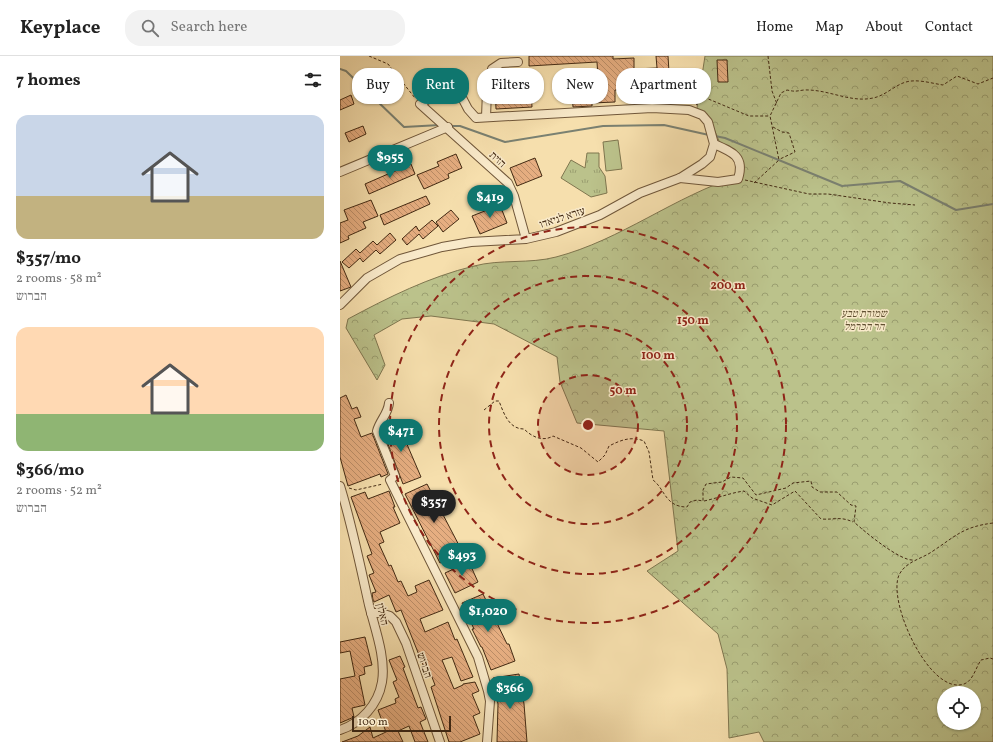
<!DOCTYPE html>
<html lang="en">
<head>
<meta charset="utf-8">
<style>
	body { margin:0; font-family:Vollkorn,"Frank Ruhl Libre",serif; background:#f2f2f2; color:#222; height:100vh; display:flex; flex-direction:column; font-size:15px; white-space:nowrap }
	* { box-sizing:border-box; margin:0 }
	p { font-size:13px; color:#767676 }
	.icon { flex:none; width:22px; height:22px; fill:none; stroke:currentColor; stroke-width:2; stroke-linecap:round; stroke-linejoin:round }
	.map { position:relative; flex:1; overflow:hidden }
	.details { display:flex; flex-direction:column; background:#fff; width:340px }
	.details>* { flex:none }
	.hud { position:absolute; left:12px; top:12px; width:380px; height:36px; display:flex; gap:8px }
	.buttons { position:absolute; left:597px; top:630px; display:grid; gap:8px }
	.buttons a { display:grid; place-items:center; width:44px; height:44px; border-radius:50%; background:#fff; box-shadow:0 1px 3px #0004; font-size:20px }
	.scale { position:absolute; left:12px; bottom:10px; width:99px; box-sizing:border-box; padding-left:4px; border:2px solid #432a13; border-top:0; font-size:11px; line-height:14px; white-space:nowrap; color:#432a13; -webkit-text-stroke:3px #f9eaca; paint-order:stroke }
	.price { position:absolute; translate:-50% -34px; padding:0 9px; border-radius:14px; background:#0f766e; color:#fff; font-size:13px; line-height:26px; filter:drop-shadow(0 1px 2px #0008) }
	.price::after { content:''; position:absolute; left:50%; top:24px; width:12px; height:9px; margin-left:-6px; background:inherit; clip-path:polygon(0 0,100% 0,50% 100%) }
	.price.on { background:#222; color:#fff }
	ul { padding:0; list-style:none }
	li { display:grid; align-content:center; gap:8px; height:212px; padding:0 16px }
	li span { display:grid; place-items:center; height:124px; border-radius:12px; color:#555 }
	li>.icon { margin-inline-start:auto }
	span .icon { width:72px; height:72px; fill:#fffc; stroke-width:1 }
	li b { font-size:17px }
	h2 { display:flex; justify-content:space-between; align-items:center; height:48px; padding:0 16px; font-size:17px }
	.pill { padding:0 14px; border-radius:16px; background:#fff; box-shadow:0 1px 3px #0004; font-size:14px; line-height:36px }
	.pill.on { background:#0f766e; color:#fff }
	header { display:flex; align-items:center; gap:24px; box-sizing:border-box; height:56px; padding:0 20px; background:#fff; border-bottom:1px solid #e0e0e0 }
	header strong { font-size:19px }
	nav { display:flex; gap:22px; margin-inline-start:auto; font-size:14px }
	.search { width:280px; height:36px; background:#f2f2f2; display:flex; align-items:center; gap:10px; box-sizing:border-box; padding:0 14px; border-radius:16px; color:#767676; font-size:15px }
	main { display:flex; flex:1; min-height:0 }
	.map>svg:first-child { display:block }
</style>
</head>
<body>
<header>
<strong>Keyplace</strong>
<div class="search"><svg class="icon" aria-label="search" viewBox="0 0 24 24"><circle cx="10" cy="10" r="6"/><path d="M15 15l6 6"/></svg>Search here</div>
<nav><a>Home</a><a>Map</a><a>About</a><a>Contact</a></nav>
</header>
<main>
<section class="details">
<h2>7 homes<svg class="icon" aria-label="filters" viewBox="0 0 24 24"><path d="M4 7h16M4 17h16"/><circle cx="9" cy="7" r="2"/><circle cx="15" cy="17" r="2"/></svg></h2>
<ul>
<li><span style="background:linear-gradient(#c9d6e8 65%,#c2b280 0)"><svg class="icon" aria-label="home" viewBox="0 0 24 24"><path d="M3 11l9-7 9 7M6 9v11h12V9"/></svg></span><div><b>$357/mo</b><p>2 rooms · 58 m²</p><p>הברוש</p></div></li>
<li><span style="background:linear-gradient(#ffd9b3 70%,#8fb573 0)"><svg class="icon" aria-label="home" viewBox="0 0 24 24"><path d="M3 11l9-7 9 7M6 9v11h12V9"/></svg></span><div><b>$366/mo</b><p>2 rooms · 52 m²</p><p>הברוש</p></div></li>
</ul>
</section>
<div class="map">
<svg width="653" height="686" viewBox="0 0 653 686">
	<defs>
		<pattern id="forest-crowns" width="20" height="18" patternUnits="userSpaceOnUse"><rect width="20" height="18" fill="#bbc28b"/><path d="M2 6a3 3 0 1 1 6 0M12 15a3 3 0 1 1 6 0" fill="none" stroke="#9a9e70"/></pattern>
		<pattern id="park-tufts" width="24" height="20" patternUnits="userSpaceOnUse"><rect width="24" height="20" fill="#bbc28b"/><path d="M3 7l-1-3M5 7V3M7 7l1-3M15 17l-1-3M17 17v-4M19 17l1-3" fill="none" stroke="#9a9e70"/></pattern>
		<pattern id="building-back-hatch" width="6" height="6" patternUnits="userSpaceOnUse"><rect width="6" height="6" fill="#e6ae81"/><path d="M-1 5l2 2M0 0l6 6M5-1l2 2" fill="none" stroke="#bc8e68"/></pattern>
	</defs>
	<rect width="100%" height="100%" fill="#f6dfad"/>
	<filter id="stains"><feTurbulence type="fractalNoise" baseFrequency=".005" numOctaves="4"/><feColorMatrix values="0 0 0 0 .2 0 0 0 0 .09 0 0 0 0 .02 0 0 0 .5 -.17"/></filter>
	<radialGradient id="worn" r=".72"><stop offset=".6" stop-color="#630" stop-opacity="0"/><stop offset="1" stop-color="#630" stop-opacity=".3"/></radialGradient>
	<!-- grass -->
	<path fill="#bbc28b" stroke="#7f764f" d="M 278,84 L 282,113 L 266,115 L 263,86 Z"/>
	<!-- forest -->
	<path fill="url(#forest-crowns)" stroke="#7f764f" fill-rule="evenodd" d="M 365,0 L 653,0 L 653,686 L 424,686 L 419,676 L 389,682 L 387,613 L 378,578 L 307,515 L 338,495 L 324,375 L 237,367 L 220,326 L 217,301 L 154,268 L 91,260 L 62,263 L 34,279 L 45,309 L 37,324 L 6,272 L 8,263 C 49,241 89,221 134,210 C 160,203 190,208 216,201 C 281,184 335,140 399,120 L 399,108 L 379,85 L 369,61 L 357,52 ZM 604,637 L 634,637 L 634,667 L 604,667 Z"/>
	<!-- park -->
	<path fill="url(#park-tufts)" stroke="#7f764f" d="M 247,97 L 259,97 L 259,111 L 265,120 L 267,137 L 251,141 L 221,122 L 231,104 L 245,112 Z"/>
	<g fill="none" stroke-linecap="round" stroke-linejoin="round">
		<!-- stream -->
		<g stroke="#7a8172" stroke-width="2">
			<path d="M 0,13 L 6,15 L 64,71 L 100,69"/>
			<path d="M 110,70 L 120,70 L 165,86 L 263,70 L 324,69 L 369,79"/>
			<path d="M 375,80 L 385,82 L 502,130 L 560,125 L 616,154 L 653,148"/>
		</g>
	</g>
	<!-- building -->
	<g fill="url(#building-back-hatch)" stroke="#432a13">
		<path d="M 189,0 L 273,0 L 273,3 L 294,2 L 294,13 L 317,12 L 316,0 L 328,0 L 330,32 L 321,32 L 321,46 L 308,47 L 307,33 L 292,34 L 275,34 L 275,46 L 252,47 L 252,50 L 233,51 L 232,33 L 242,32 L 242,36 L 259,36 L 257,6 L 189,10 Z"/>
		<path d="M 377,4 L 387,4 L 388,26 L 378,26 Z"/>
		<path d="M 190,17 L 192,51 L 156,53 L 155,27 L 156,19 Z"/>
		<path d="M 11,39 L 14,48 L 0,54 L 0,44 Z"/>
		<path d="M 23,70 L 26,78 L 9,86 L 5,77 Z"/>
		<path d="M 116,98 L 122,112 L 108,118 L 109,122 L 84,133 L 77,119 L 99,110 L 97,106 Z"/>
		<path d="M 195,102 L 202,120 L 177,130 L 170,112 Z"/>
		<path d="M 71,108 L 75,118 L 29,138 L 25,128 Z"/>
		<path d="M 86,140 L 90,148 L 44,169 L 40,159 Z"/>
		<path d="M 31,144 L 38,160 L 23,166 L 26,172 L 8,180 L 9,183 L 0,187 L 0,167 L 8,164 L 4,154 Z"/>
		<path d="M 160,149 L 167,167 L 140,178 L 132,160 Z"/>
		<path d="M 111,154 L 119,163 L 103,176 L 96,166 Z"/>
		<path d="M 92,164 L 98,170 L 83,183 L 79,178 L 67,189 L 62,183 L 76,170 L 79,175 Z"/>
		<path d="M 50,177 L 56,184 L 40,198 L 36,194 L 23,206 L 20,202 L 9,212 L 2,206 L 16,193 L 20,197 L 33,185 L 37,189 Z"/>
		<path d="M 0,205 L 11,231 L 0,235 Z"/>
		<path d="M 6,339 L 12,353 L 17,351 L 21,361 L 14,363 L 21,381 L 32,377 L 48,418 L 41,421 L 40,418 L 8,430 L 0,401 L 0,342 Z"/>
		<path d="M 57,365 L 81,421 L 63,428 L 43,375 L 45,370 Z"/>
		<path d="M 87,428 L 123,497 L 100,507 L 65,438 Z"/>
		<path d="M 49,435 L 55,451 L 53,451 L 60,467 L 40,476 L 44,486 L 39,488 L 49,510 L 51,509 L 58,526 L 61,525 L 68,540 L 77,536 L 75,530 L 89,524 L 103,554 L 80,563 L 85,576 L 108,566 L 115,584 L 117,583 L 133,621 L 121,625 L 112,601 L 102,604 L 114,633 L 123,629 L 123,628 L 135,626 L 139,635 L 132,638 L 140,657 L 133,660 L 140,678 L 120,686 L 109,686 L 91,631 L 95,629 L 87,608 L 83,609 L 61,554 L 56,556 L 49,539 L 34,546 L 33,544 L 32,537 L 36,536 L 29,519 L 34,517 L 27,500 L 32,498 L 11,441 L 25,436 L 28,443 Z"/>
		<path d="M 129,506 L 138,526 L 115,537 L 105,517 Z"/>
		<path d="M 143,538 L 167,588 L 169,588 L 175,605 L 151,614 L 142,591 L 141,591 L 132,573 L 134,573 L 122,547 Z"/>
		<path d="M 25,581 L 32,609 L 24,611 L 25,618 L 19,620 L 25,649 L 12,652 L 14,661 L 0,667 L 0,623 L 15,620 L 10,595 L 0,597 L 0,586 Z"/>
		<path d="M 60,600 L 65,611 L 63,612 L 78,652 L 81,651 L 86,663 L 80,666 L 88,686 L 75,686 L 69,670 L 58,675 L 63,686 L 2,686 L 18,680 L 30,671 L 33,682 L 46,676 L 38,654 L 56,647 L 55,643 L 59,641 L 53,626 L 57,624 L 49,604 Z"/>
		<path d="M 179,618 L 184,648 L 187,686 L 157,686 L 158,648 L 153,622 Z"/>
	</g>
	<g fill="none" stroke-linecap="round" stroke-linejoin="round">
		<defs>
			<g id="minor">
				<path d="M 146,61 L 147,35 L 152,13 L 161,7 L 178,6"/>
				<path d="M 0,116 L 108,71"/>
				<path d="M 340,122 L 378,126 L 398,123 C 405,101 393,96 374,88"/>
				<path d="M 0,249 L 27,222 L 60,203 L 102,191 L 131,186 L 186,183 L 216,176 L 260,159 L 300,137 L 340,122 L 362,108 L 370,101 L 374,88 L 368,66 L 362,59 L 349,54 L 312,52 L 136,62 L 128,53 L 117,32 L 102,35 L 80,48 L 168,127 L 174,140 L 186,183"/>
				<path d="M 49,347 C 48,358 40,364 37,375 L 55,420 L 50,424 L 138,601 L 148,635 L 150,645 L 147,686"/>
				<path d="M 0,430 C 12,469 20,509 29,549 C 35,573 46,602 42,626 C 38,649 21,667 0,674"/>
				<path d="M 31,557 L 41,557 L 50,560 L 56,566 L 66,587 L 100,686"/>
			</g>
		</defs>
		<!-- minor casing -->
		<use href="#minor" stroke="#70573a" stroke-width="10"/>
		<!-- path -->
		<g stroke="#432a13" stroke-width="1" stroke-dasharray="3 2" stroke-linecap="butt">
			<path d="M 29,0 L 48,8 L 75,42"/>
			<path d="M 428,0 L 432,35 L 437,48"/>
			<path d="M 356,49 L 366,42 L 409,60 L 429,60"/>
			<path d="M 433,71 L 442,76 L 449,77 L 455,96 L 440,103"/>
			<path d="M 405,124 L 469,138 L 488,138 L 550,147 L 575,149"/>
			<path d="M 414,127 L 439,104 L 430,60 L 441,37 L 447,34 C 456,36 456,35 464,34 C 488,33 510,47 533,42 C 544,40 553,31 563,27 C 575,22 590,27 603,29 L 617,20 L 638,28 L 653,22"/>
			<path d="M 144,354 L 155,345 L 159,345 C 164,358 169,373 184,373 C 192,381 203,386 213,380 L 241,392 L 258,406 L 265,399 L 269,390 C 281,384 291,380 304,385 L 309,396 L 313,424 C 325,433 325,451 347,451 L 350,446 L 357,444 L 363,445 L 363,434 L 366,428 L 382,426 L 391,421 L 403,422 L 416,439 L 446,432 L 453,427 L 471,425 L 472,431 L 480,436 L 497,436 L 511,449 L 516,450 L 514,466 C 525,476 561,506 574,504"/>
			<path d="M 9,432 L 16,434 L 43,428"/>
			<path d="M 364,445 C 378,442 390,437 404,435 L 412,442 L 432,449 L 455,435 L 481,463 C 495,464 500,460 513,466"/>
			<path d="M 653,467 C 623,471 617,479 593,495 C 582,503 566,505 559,519 C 547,546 590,640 624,628 C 633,625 636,611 641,604 L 650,602 L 653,603"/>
		</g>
		<!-- minor -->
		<use href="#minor" stroke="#f9eaca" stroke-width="8"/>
	</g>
	<!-- distance rings -->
	<circle cx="248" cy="369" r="50" fill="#8f2418" fill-opacity=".12"/>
	<g fill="none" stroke="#8f2418" stroke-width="2" stroke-dasharray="7 5">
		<circle cx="248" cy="369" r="50"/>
		<circle cx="248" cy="369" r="99"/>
		<circle cx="248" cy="369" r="149"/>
		<circle cx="248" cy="369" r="198"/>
	</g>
	<g text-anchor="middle" stroke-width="3" stroke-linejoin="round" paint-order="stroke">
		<!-- street labels -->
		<g font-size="11" fill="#432a13" stroke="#f9eaca">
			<text transform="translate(158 103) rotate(43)" y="4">הזית</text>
			<text transform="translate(222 161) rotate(-18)" y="4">עזרא לניאדו</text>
			<text transform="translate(43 558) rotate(77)" y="4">האלון</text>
			<text transform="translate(85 609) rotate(71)" y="4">הברוש</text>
		</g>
		<!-- park labels -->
		<g font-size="11" font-style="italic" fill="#615031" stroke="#f9eaca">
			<text x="524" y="261">שמורת טבע<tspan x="524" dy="13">הר הכרמל</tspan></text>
		</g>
	</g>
	<circle cx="248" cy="369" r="6" fill="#8f2418" stroke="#f9eaca" stroke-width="2"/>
	<g font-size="12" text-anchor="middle" font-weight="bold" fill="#8f2418" stroke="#f9eaca" stroke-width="3" stroke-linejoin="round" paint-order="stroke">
		<text x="388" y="233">200 m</text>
		<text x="353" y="268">150 m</text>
		<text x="318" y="303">100 m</text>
		<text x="283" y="338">50 m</text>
	</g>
	<rect width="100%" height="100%" filter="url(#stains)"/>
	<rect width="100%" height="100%" fill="url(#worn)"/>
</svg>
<div class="buttons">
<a><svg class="icon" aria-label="locate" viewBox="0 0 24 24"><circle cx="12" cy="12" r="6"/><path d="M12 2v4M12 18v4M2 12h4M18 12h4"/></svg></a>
</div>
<div class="scale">100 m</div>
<b class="price" style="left:50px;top:123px">$955</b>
<b class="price" style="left:150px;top:163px">$419</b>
<b class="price" style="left:61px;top:397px">$471</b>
<b class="price on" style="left:94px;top:468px">$357</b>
<b class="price" style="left:122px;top:521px">$493</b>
<b class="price" style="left:148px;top:577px">$1,020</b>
<b class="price" style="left:170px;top:654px">$366</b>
<div class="hud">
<a class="pill">Buy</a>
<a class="pill on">Rent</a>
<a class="pill">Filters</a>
<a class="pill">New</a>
<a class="pill">Apartment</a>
</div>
</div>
</main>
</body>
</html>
